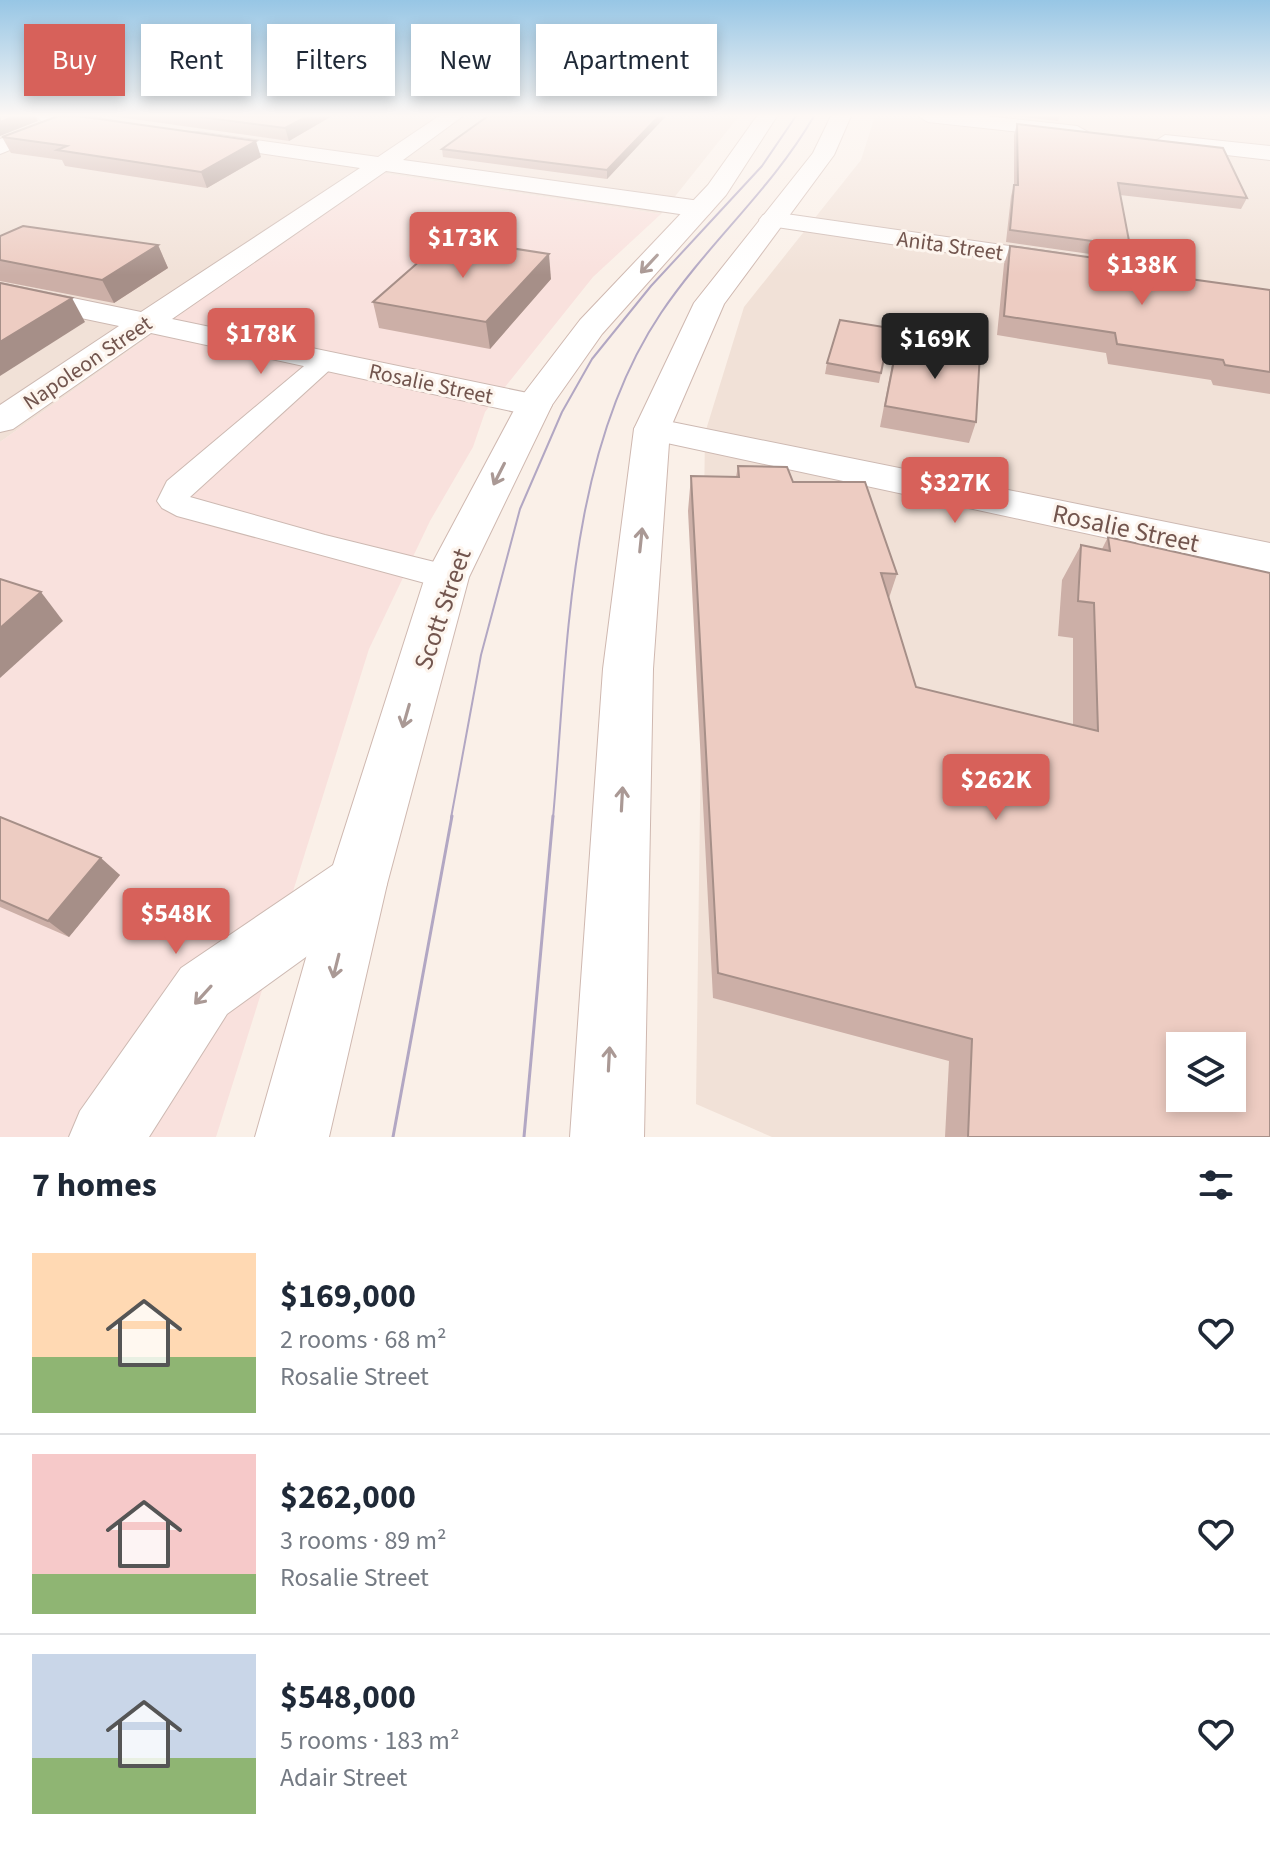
<!DOCTYPE html>
<html lang="en">
<head>
<meta charset="utf-8">
<style>
	body { margin:0; font-family:"Source Sans 3",sans-serif; background:#f6f6f7; color:#1f2937; height:100vh; display:flex; flex-direction:column; font-size:30px; white-space:nowrap }
	* { box-sizing:border-box; margin:0 }
	p { font-size:26px; color:#747a83 }
	.icon { flex:none; width:44px; height:44px; fill:none; stroke:currentColor; stroke-width:2; stroke-linecap:round; stroke-linejoin:round }
	.map { position:relative; height:1137px; overflow:hidden }
	.sheet { display:flex; flex-direction:column; background:#fff; flex:1 }
	.sheet>* { flex:none }
	.hud { position:absolute; left:24px; top:24px; width:800px; height:72px; display:flex; gap:16px }
	.buttons { position:absolute; left:1166px; top:1032px; display:grid; gap:16px }
	.buttons a { display:grid; place-items:center; width:80px; height:80px; border-radius:0px; background:#fff; box-shadow:0 4px 12px #0003; font-size:40px }
	.price { position:absolute; translate:-50% -68px; padding:0 18px; border-radius:8px; background:#d7615a; color:#fff; font-size:26px; line-height:52px; filter:drop-shadow(0 2px 4px #0008) }
	.price::after { content:''; position:absolute; left:50%; top:48px; width:24px; height:18px; margin-left:-12px; background:inherit; clip-path:polygon(0 0,100% 0,50% 100%) }
	.price.selected { background:#222; color:#fff }
	ul { padding:0; list-style:none }
	li { display:flex; align-items:center; gap:24px; height:200px; padding:0 32px }
	li+li { border-top:2px solid #e0e1e3 }
	li span { display:grid; place-items:center; flex:none; width:224px; height:160px; border-radius:0px; color:#555 }
	li>.icon { margin-inline-start:auto }
	span .icon { width:96px; height:96px; fill:#fffc; stroke-width:1 }
	li b { font-size:34px }
	h2 { display:flex; justify-content:space-between; align-items:center; height:96px; padding:0 32px; font-size:34px }
	.chip { padding:0 28px; border-radius:0px; background:#fff; box-shadow:0 4px 12px #0003; font-size:28px; line-height:72px }
	.chip.selected { background:#d7615a; color:#fff }
	.map>svg:first-child { display:block }
</style>
</head>
<body>
<div class="map">
<svg width="1270" height="1137" viewBox="0 0 1270 1137">
	<rect width="100%" height="100%" fill="#faf0e8"/>
	<!-- residential -->
	<g fill="#f1e1d7" fill-rule="evenodd">
		<path d="M 0,116 L 739,116 L 661,214 L 380,173 L 0,442 Z"/>
		<path d="M 875,116 L 1270,116 L 1270,1137 L 772,1137 L 696,1104 L 705,433 L 744,307 L 861,160 ZM 1180,1046 L 1232,1046 L 1232,1098 L 1180,1098 Z"/>
	</g>
	<!-- commercial -->
	<path fill="#f9e1dd" d="M 380,173 L 661,214 L 593,277 L 485,412 L 473,447 L 430,521 L 369,649 L 216,1137 L 0,1137 L 0,442 Z"/>
	<g fill="none" stroke-linecap="round" stroke-linejoin="round">
		<defs>
			<path id="service" d="M 325,353 L 334,356 L 338,361 L 334,366 L 190,497 L 325,535 L 459,568 L 464,577 L 459,586 L 447,589 L 177,516 L 162,508 L 157,501 L 167,481 L 316,356 Z"/>
			<g id="minor">
				<path d="M 35,116 L 88,116 L 121,122 L 124,126 L 114,132 L 69,126 L 0,154 L 0,139 L 43,122 Z"/>
				<path d="M 439,116 L 463,116 L 403,160 L 700,201 L 709,204 L 713,209 L 709,214 L 700,217 L 386,171 L 172,319 L 547,397 L 552,405 L 547,413 L 534,416 L 151,333 L 13,429 L 0,432 L 0,405 L 119,326 L 0,301 L 0,283 L 141,312 L 360,168 L 198,144 L 190,143 L 187,138 L 190,133 L 198,132 L 378,157 Z"/>
				<path d="M 918,116 L 986,116 L 1077,126 L 1088,132 L 1077,138 L 928,122 Z"/>
				<path d="M 1165,135 L 1270,146 L 1270,160 L 1157,147 L 1154,142 Z"/>
				<path d="M 772,212 L 1066,254 L 1076,256 L 1080,262 L 1076,268 L 1066,270 L 763,225 L 759,220 L 763,215 Z"/>
				<path d="M 652,418 L 1270,543 L 1270,573 L 639,437 L 634,429 L 639,421 Z"/>
				<path d="M 357,854 L 378,863 L 387,884 L 378,905 L 227,1014 L 149,1137 L 69,1137 L 80,1111 L 181,968 L 336,863 Z"/>
			</g>
			<g id="secondary">
				<path d="M 757,116 L 777,116 L 726,195 L 602,334 L 552,405 L 469,577 L 387,884 L 329,1137 L 255,1137 L 327,884 L 425,577 L 521,397 L 580,320 L 708,185 Z"/>
				<path d="M 831,116 L 851,116 L 834,155 L 724,304 L 670,429 L 653,669 L 644,1137 L 570,1137 L 603,669 L 634,429 L 694,303 L 813,153 Z"/>
			</g>
		</defs>
		<!-- service casing -->
		<use href="#service" stroke="#cdb9b2" stroke-width="2"/>
		<!-- minor casing -->
		<use href="#minor" stroke="#cdb9b2" stroke-width="2"/>
		<!-- secondary casing -->
		<use href="#secondary" stroke="#cfb8b0" stroke-width="2"/>
		<!-- service -->
		<use href="#service" fill="#fff" fill-rule="evenodd"/>
		<!-- minor -->
		<use href="#minor" fill="#fff" fill-rule="evenodd"/>
		<!-- secondary -->
		<use href="#secondary" fill="#fff" fill-rule="evenodd"/>
		<!-- tram-far1 -->
		<g stroke="#b2a7c3" stroke-width="2">
			<path d="M 451,818 L 481,655 L 520,509 L 562,412 L 592,359 L 651,286 L 762,166 L 796,116"/>
			<path d="M 553,818 C 568,654 566,454 661,313 C 708,243 772,189 814,116"/>
		</g>
		<!-- tram -->
		<g stroke="#b2a7c3" stroke-width="3">
			<path d="M 393,1137 L 452,816"/>
			<path d="M 524,1137 L 553,816"/>
		</g>
	</g>
	<!-- wall -->
	<g fill="#ccafa7">
		<path d="M 111,116 L 332,116 L 289,141 Z"/>
		<path d="M 488,116 L 666,116 L 607,179 L 443,157 L 442,149 Z"/>
		<path d="M 1014,116 L 1060,116 L 1058,121 Z"/>
		<path d="M 1017,124 L 1247,198 L 1241,209 L 1120,195 L 1130,246 L 1125,259 L 1006,242 L 1011,196 L 1014,185 L 1014,135 Z"/>
		<path d="M 2,137 L 261,157 L 207,188 L 65,166 L 62,160 L 11,153 Z"/>
		<path d="M 0,236 L 158,245 L 168,268 L 114,303 L 0,281 Z"/>
		<path d="M 1010,246 L 1139,272 L 1270,290 L 1270,394 L 1213,385 L 1211,380 L 1108,364 L 1106,353 L 997,335 L 1004,264 Z"/>
		<path d="M 551,279 L 490,349 L 379,328 L 373,302 Z"/>
		<path d="M 898,340 L 976,422 L 969,443 L 880,427 L 893,359 Z"/>
		<path d="M 827,363 L 881,373 L 879,383 L 825,374 Z"/>
		<path d="M 738,466 L 793,482 L 897,574 L 889,598 L 916,687 L 1073,725 L 1073,638 L 1058,636 L 1062,580 L 1081,545 L 1102,549 L 1108,537 L 1270,1137 L 945,1137 L 949,1061 L 713,998 L 688,511 L 691,476 L 736,477 Z"/>
		<path d="M 0,817 L 120,875 L 69,937 L 0,907 Z"/>
	</g>
	<!-- shaded-wall -->
	<g fill="#a68f88">
		<path d="M 15,116 L 35,116 L 38,121 L 0,136 L 0,122 Z"/>
		<path d="M 308,116 L 332,116 L 289,141 L 285,128 Z"/>
		<path d="M 659,116 L 666,116 L 607,179 L 607,170 Z"/>
		<path d="M 256,141 L 261,157 L 207,188 L 201,172 Z"/>
		<path d="M 158,245 L 168,268 L 114,303 L 102,280 Z"/>
		<path d="M 549,254 L 551,279 L 490,349 L 486,322 Z"/>
		<path d="M 72,298 L 85,322 L 0,376 L 0,342 Z"/>
		<path d="M 41,592 L 63,621 L 0,678 L 0,628 Z"/>
		<path d="M 101,858 L 120,875 L 69,937 L 48,921 Z"/>
	</g>
	<!-- building -->
	<g fill="#edccc2" stroke="#a68f88" stroke-width="2" fill-rule="evenodd">
		<path d="M 0,116 L 15,116 L 0,122 Z"/>
		<path d="M 58,116 L 78,116 L 256,141 L 201,172 L 57,150 L 67,146 L 2,137 Z"/>
		<path d="M 193,116 L 308,116 L 285,128 Z"/>
		<path d="M 488,116 L 659,116 L 607,170 L 442,149 Z"/>
		<path d="M 1017,124 L 1223,148 L 1247,198 L 1118,183 L 1130,246 L 1010,230 L 1014,185 L 1018,185 Z"/>
		<path d="M 23,226 L 158,245 L 102,280 L 0,260 L 0,236 Z"/>
		<path d="M 446,238 L 549,254 L 486,322 L 373,302 Z"/>
		<path d="M 1010,246 L 1137,264 L 1139,272 L 1270,290 L 1270,372 L 1225,365 L 1223,360 L 1117,344 L 1115,333 L 1004,316 Z"/>
		<path d="M 0,283 L 72,298 L 0,342 Z"/>
		<path d="M 840,320 L 890,328 L 881,373 L 827,363 Z"/>
		<path d="M 898,340 L 980,353 L 976,422 L 885,406 Z"/>
		<path d="M 738,466 L 787,467 L 793,482 L 865,482 L 897,574 L 881,573 L 916,687 L 1098,731 L 1094,603 L 1078,601 L 1081,545 L 1110,551 L 1108,537 L 1270,573 L 1270,1137 L 968,1137 L 972,1039 L 718,973 L 691,476 L 739,477 ZM 1180,1046 L 1232,1046 L 1232,1098 L 1180,1098 Z"/>
		<path d="M 0,579 L 41,592 L 0,628 Z"/>
		<path d="M 0,817 L 101,858 L 48,921 L 0,900 Z"/>
	</g>
	<!-- one-way arrows -->
	<defs><path id="oneway-shaft" d="M-6 0H5M1.5-3L5.5 0L1.5 3" fill="none" stroke-width="1.6" stroke-linecap="round" stroke-linejoin="round" transform="scale(2)"/></defs>
	<g stroke="#aa9995">
		<use href="#oneway-shaft" transform="translate(649 264) rotate(133)"/>
		<use href="#oneway-shaft" transform="translate(499 474) rotate(117)"/>
		<use href="#oneway-shaft" transform="translate(641 540) rotate(-84)"/>
		<use href="#oneway-shaft" transform="translate(406 716) rotate(106)"/>
		<use href="#oneway-shaft" transform="translate(622 799) rotate(-87)"/>
		<use href="#oneway-shaft" transform="translate(336 966) rotate(104)"/>
		<use href="#oneway-shaft" transform="translate(203 995) rotate(132)"/>
		<use href="#oneway-shaft" transform="translate(609 1059) rotate(-87)"/>
	</g>
	<!-- sky -->
	<linearGradient id="sky" x2="0" y2="1"><stop stop-color="#97c6e5"/><stop offset="0.42" stop-color="#fdf8f5"/><stop offset="1" stop-color="#fdf8f5" stop-opacity="0"/></linearGradient>
	<rect width="1270" height="275" fill="url(#sky)"/>
	<g text-anchor="middle" stroke-width="6" stroke-linejoin="round" paint-order="stroke">
		<!-- far-street labels -->
		<g font-size="22" fill="#72554e" stroke="#fdf5ee">
			<text transform="translate(950 245) rotate(8)" y="8">Anita Street</text>
			<text transform="translate(87 362) rotate(-34)" y="8">Napoleon Street</text>
			<text transform="translate(431 383) rotate(12)" y="8">Rosalie Street</text>
		</g>
		<!-- street labels -->
		<g font-size="26" fill="#72554e" stroke="#fdf5ee">
			<text transform="translate(1126 528) rotate(12)" y="9">Rosalie Street</text>
			<text transform="translate(442 609) rotate(-71)" y="9">Scott Street</text>
		</g>
	</g>
</svg>
<div class="buttons">
<a><svg class="icon" aria-label="layers" viewBox="0 0 24 24"><path d="M12 4l9 5-9 5-9-5zM3 14l9 5 9-5"/></svg></a>
</div>
<b class="price" style="left:463px;top:280px">$173K</b>
<b class="price" style="left:1142px;top:307px">$138K</b>
<b class="price" style="left:261px;top:376px">$178K</b>
<b class="price selected" style="left:935px;top:381px">$169K</b>
<b class="price" style="left:955px;top:525px">$327K</b>
<b class="price" style="left:996px;top:822px">$262K</b>
<b class="price" style="left:176px;top:956px">$548K</b>
<div class="hud">
<a class="chip selected">Buy</a>
<a class="chip">Rent</a>
<a class="chip">Filters</a>
<a class="chip">New</a>
<a class="chip">Apartment</a>
</div>
</div>
<section class="sheet">
<h2>7 homes<svg class="icon" aria-label="filters" viewBox="0 0 24 24"><path d="M4 7h16M4 17h16"/><circle cx="9" cy="7" r="2"/><circle cx="15" cy="17" r="2"/></svg></h2>
<ul>
<li><span style="background:linear-gradient(#ffd9b3 65%,#8fb573 0)"><svg class="icon" aria-label="home" viewBox="0 0 24 24"><path d="M3 11l9-7 9 7M6 9v11h12V9"/></svg></span><div><b>$169,000</b><p>2 rooms · 68 m²</p><p>Rosalie Street</p></div><svg class="icon" aria-label="heart" viewBox="0 0 24 24"><path d="M12 20l-8-8c-3-5 5-10 8-4 3-6 11-1 8 4z"/></svg></li>
<li><span style="background:linear-gradient(#f6c9c9 75%,#8fb573 0)"><svg class="icon" aria-label="home" viewBox="0 0 24 24"><path d="M3 11l9-7 9 7M6 9v11h12V9"/></svg></span><div><b>$262,000</b><p>3 rooms · 89 m²</p><p>Rosalie Street</p></div><svg class="icon" aria-label="heart" viewBox="0 0 24 24"><path d="M12 20l-8-8c-3-5 5-10 8-4 3-6 11-1 8 4z"/></svg></li>
<li><span style="background:linear-gradient(#c9d6e8 65%,#8fb573 0)"><svg class="icon" aria-label="home" viewBox="0 0 24 24"><path d="M3 11l9-7 9 7M6 9v11h12V9"/></svg></span><div><b>$548,000</b><p>5 rooms · 183 m²</p><p>Adair Street</p></div><svg class="icon" aria-label="heart" viewBox="0 0 24 24"><path d="M12 20l-8-8c-3-5 5-10 8-4 3-6 11-1 8 4z"/></svg></li>
</ul>
</section>
</body>
</html>
